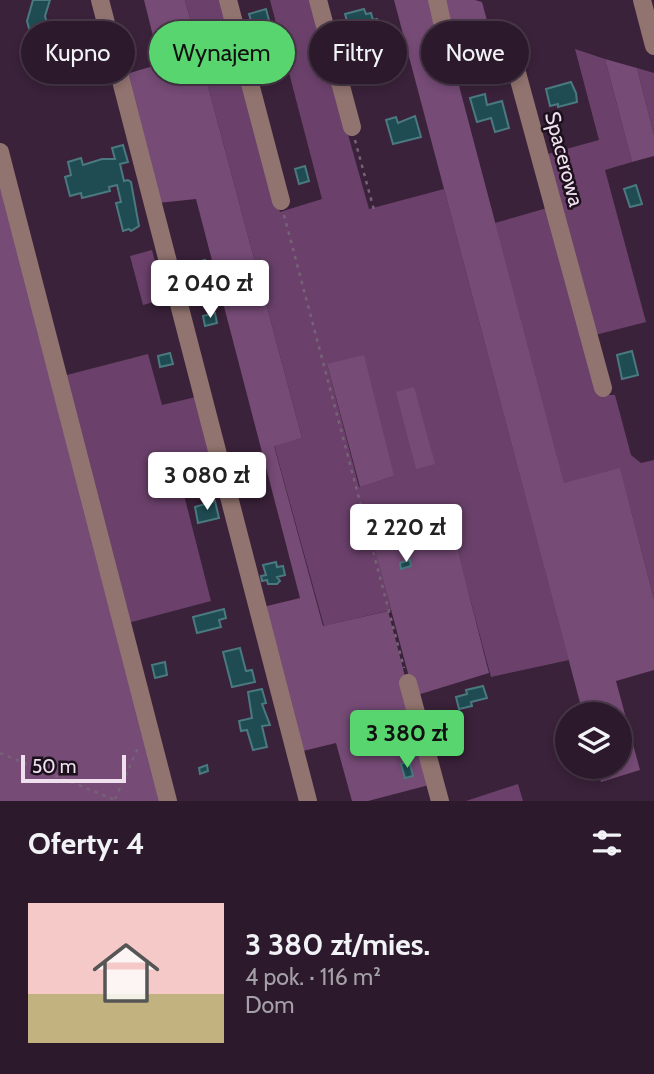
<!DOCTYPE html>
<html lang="pl">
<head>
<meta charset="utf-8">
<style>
	body { margin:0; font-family:Cabin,sans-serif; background:#382738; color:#f1f3f6; height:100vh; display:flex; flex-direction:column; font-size:26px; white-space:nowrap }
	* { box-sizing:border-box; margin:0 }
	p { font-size:23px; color:#a6a1a9 }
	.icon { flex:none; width:38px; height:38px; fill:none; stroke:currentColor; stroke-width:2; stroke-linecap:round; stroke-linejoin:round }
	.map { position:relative; height:801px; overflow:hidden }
	.side { display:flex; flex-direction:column; background:#2c1a2c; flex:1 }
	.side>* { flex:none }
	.guide { position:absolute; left:21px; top:21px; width:612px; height:63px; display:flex; gap:14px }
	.buttons { position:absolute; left:555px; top:702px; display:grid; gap:14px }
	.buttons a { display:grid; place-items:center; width:77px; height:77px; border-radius:50%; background:#2c1a2c; box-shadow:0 4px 10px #0003,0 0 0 2px #483848; font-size:35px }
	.scale { position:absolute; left:21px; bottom:18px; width:105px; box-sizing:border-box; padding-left:7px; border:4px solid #f0e0ef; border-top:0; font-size:19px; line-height:24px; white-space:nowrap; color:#f0e0ef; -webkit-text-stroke:5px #1b101b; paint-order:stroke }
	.price { position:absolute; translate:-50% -60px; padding:0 16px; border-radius:7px; background:#fff; color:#222; font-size:23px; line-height:46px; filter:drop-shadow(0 2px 4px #0008) }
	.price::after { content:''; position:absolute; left:50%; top:42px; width:21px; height:16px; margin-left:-10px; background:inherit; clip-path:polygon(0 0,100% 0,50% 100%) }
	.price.current { background:#59d56f; color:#111 }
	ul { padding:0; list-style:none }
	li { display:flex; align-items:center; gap:21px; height:175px; padding:0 28px }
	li+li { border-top:2px solid #483848 }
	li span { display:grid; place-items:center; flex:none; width:196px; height:140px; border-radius:0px; color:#555 }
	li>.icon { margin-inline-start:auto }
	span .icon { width:84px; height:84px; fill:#fffc; stroke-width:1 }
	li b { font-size:30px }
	h2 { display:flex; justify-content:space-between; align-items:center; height:84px; padding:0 28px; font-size:30px }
	.tag { padding:0 24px; border-radius:32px; background:#2c1a2c; box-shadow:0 4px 10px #0003,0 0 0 2px #483848; font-size:24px; line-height:63px }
	.tag.current { background:#59d56f; color:#111 }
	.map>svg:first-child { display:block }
</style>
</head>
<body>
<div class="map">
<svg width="654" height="801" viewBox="0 0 654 801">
	<rect width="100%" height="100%" fill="#3a223a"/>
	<!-- green -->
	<g fill="#6b416b" fill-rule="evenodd">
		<path d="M 185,0 L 225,0 L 280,212 L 322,199 L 270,0 L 310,0 L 369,209 L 444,189 L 569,660 L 491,677 L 448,516 L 373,538 L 391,610 L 324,626 L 274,445 L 302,438 ZM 327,364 L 394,476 L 359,487 Z"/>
		<path d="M 575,49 L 605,59 L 632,162 L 605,170 L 646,322 L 595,335 L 548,154 L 599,140 Z"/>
		<path d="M 637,68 L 654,73 L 654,135 Z"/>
		<path d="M 547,208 L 601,395 L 615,395 L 631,455 L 641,463 L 654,460 L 654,599 L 620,469 L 564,484 L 495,223 Z"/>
		<path d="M 152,250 L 165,299 L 143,305 L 130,256 Z"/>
		<path d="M 148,354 L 162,405 L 200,396 L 223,485 L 184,495 L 211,601 L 128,623 L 63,376 Z"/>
		<path d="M 518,784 L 523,801 L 466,801 Z"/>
	</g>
	<!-- forest -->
	<g fill="#764b76">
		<path d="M 144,0 L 185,0 L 302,438 L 274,446 L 323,626 L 388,611 L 433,784 L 368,801 L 352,801 L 336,743 L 299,752 L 263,607 L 300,598 L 196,199 L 158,203 L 123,75 L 160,64 Z"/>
		<path d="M 394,0 L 433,0 L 457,78 L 564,483 L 620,468 L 654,599 L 654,670 L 616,681 L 640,770 L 601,782 L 597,767 L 620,766 L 620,714 L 583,714 Z"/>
		<path d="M 442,0 L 475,0 L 482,2 L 496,54 L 467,58 L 455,50 Z"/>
		<path d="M 605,59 L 637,68 L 654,135 L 654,156 L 632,162 Z"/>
		<path d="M 0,180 L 163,801 L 0,801 Z"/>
		<path d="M 364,355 L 394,476 L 360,487 L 327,364 Z"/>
		<path d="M 414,387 L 435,464 L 416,469 L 396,392 Z"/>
		<path d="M 449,516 L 489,673 L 414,696 L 372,538 Z"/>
	</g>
	<!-- building -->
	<g fill="#1e4c52" stroke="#4a7980" stroke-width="2">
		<path d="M 33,0 L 50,0 L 45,16 L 56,57 L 38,62 L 27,21 Z"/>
		<path d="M 266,9 L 269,20 L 252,24 L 249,14 Z"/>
		<path d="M 364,9 L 366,14 L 371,13 L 373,20 L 377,19 L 380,32 L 369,35 L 370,40 L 355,42 L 354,27 L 349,28 L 345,14 Z"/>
		<path d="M 571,82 L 576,93 L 577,102 L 558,107 L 558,104 L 550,106 L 546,89 Z"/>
		<path d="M 485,94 L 487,105 L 502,101 L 509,128 L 495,132 L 491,118 L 477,122 L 470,98 Z"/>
		<path d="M 415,116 L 421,137 L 393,144 L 386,120 L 396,117 L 398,123 Z"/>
		<path d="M 123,145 L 128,162 L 120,164 L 124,181 L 128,180 L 131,182 L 139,226 L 131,231 L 129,229 L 123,231 L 116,203 L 121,202 L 117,185 L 109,187 L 110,191 L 82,198 L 81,193 L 70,196 L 65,177 L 71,175 L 68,162 L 81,158 L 83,165 L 102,159 L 115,159 L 112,148 Z"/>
		<path d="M 305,166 L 309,181 L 299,184 L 295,169 Z"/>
		<path d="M 636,185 L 642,204 L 630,207 L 624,189 Z"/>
		<path d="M 205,260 L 208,273 L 193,277 L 190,264 Z"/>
		<path d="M 215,313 L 217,323 L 205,326 L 203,316 Z"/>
		<path d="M 632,351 L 638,375 L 622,379 L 617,355 Z"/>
		<path d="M 170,353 L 173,364 L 160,367 L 158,356 Z"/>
		<path d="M 256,455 L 261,476 L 246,480 L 241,462 L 253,459 L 252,456 Z"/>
		<path d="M 215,501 L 219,518 L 198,523 L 195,507 Z"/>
		<path d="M 410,560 L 411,566 L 401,569 L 400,563 Z"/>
		<path d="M 276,562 L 277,567 L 283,566 L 285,575 L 277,577 L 280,581 L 277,584 L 268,584 L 267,580 L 262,581 L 261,576 L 266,575 L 263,565 Z"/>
		<path d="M 224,609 L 226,618 L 219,620 L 221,627 L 197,633 L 193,617 Z"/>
		<path d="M 240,648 L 246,671 L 252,670 L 255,682 L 232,687 L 223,652 Z"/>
		<path d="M 165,662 L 167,675 L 155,678 L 152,665 Z"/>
		<path d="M 483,686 L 487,698 L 471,702 L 472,706 L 459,709 L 456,697 L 467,694 L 466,690 Z"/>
		<path d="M 262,689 L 266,703 L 262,704 L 270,725 L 262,726 L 267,747 L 253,750 L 247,730 L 241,731 L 239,721 L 252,718 L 248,692 Z"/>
		<path d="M 409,761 L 413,776 L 405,778 L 401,764 Z"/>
		<path d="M 207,765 L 208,771 L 200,774 L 199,768 Z"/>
	</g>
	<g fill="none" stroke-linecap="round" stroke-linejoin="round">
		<!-- path -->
		<g stroke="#766176" stroke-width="2.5" stroke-dasharray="3.5 5" stroke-linecap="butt">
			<path d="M 355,140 L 374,210"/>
			<path d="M 284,215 L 404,668"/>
			<path d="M 0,753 L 115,800"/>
			<path d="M 115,799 L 138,748"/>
		</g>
		<!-- minor -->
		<g stroke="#91736f" stroke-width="18">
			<path d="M 100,0 L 308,801"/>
			<path d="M 228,0 L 281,201"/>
			<path d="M 318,0 L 352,127"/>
			<path d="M 437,0 C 442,17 446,61 467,62 C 482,63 498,59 513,58 L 603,388"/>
			<path d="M 642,0 L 654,46"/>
			<path d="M 0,152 L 168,801"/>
			<path d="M 408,683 L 440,801"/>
		</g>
	</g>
	<g text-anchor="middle" stroke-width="5" stroke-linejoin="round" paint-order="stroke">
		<!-- street labels -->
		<g font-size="21" fill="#f0e0ef" stroke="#1b101b">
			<text transform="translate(564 159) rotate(75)" y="7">Spacerowa</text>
		</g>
	</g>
</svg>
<div class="buttons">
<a><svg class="icon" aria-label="layers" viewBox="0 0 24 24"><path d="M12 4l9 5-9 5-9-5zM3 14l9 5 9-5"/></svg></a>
</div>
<div class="scale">50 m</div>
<b class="price" style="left:210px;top:320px">2 040 zł</b>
<b class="price" style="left:207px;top:512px">3 080 zł</b>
<b class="price" style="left:406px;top:564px">2 220 zł</b>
<b class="price current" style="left:407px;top:770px">3 380 zł</b>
<div class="guide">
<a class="tag">Kupno</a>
<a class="tag current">Wynajem</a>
<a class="tag">Filtry</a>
<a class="tag">Nowe</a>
</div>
</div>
<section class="side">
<h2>Oferty: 4<svg class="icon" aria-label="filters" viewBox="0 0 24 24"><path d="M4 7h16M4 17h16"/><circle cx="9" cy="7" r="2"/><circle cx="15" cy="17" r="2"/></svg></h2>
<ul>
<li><span style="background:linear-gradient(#f6c9c9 65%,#c2b280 0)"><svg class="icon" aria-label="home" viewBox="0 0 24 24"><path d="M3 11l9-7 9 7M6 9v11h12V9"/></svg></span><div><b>3 380 zł/mies.</b><p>4 pok. · 116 m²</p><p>Dom</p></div></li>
</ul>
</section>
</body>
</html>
